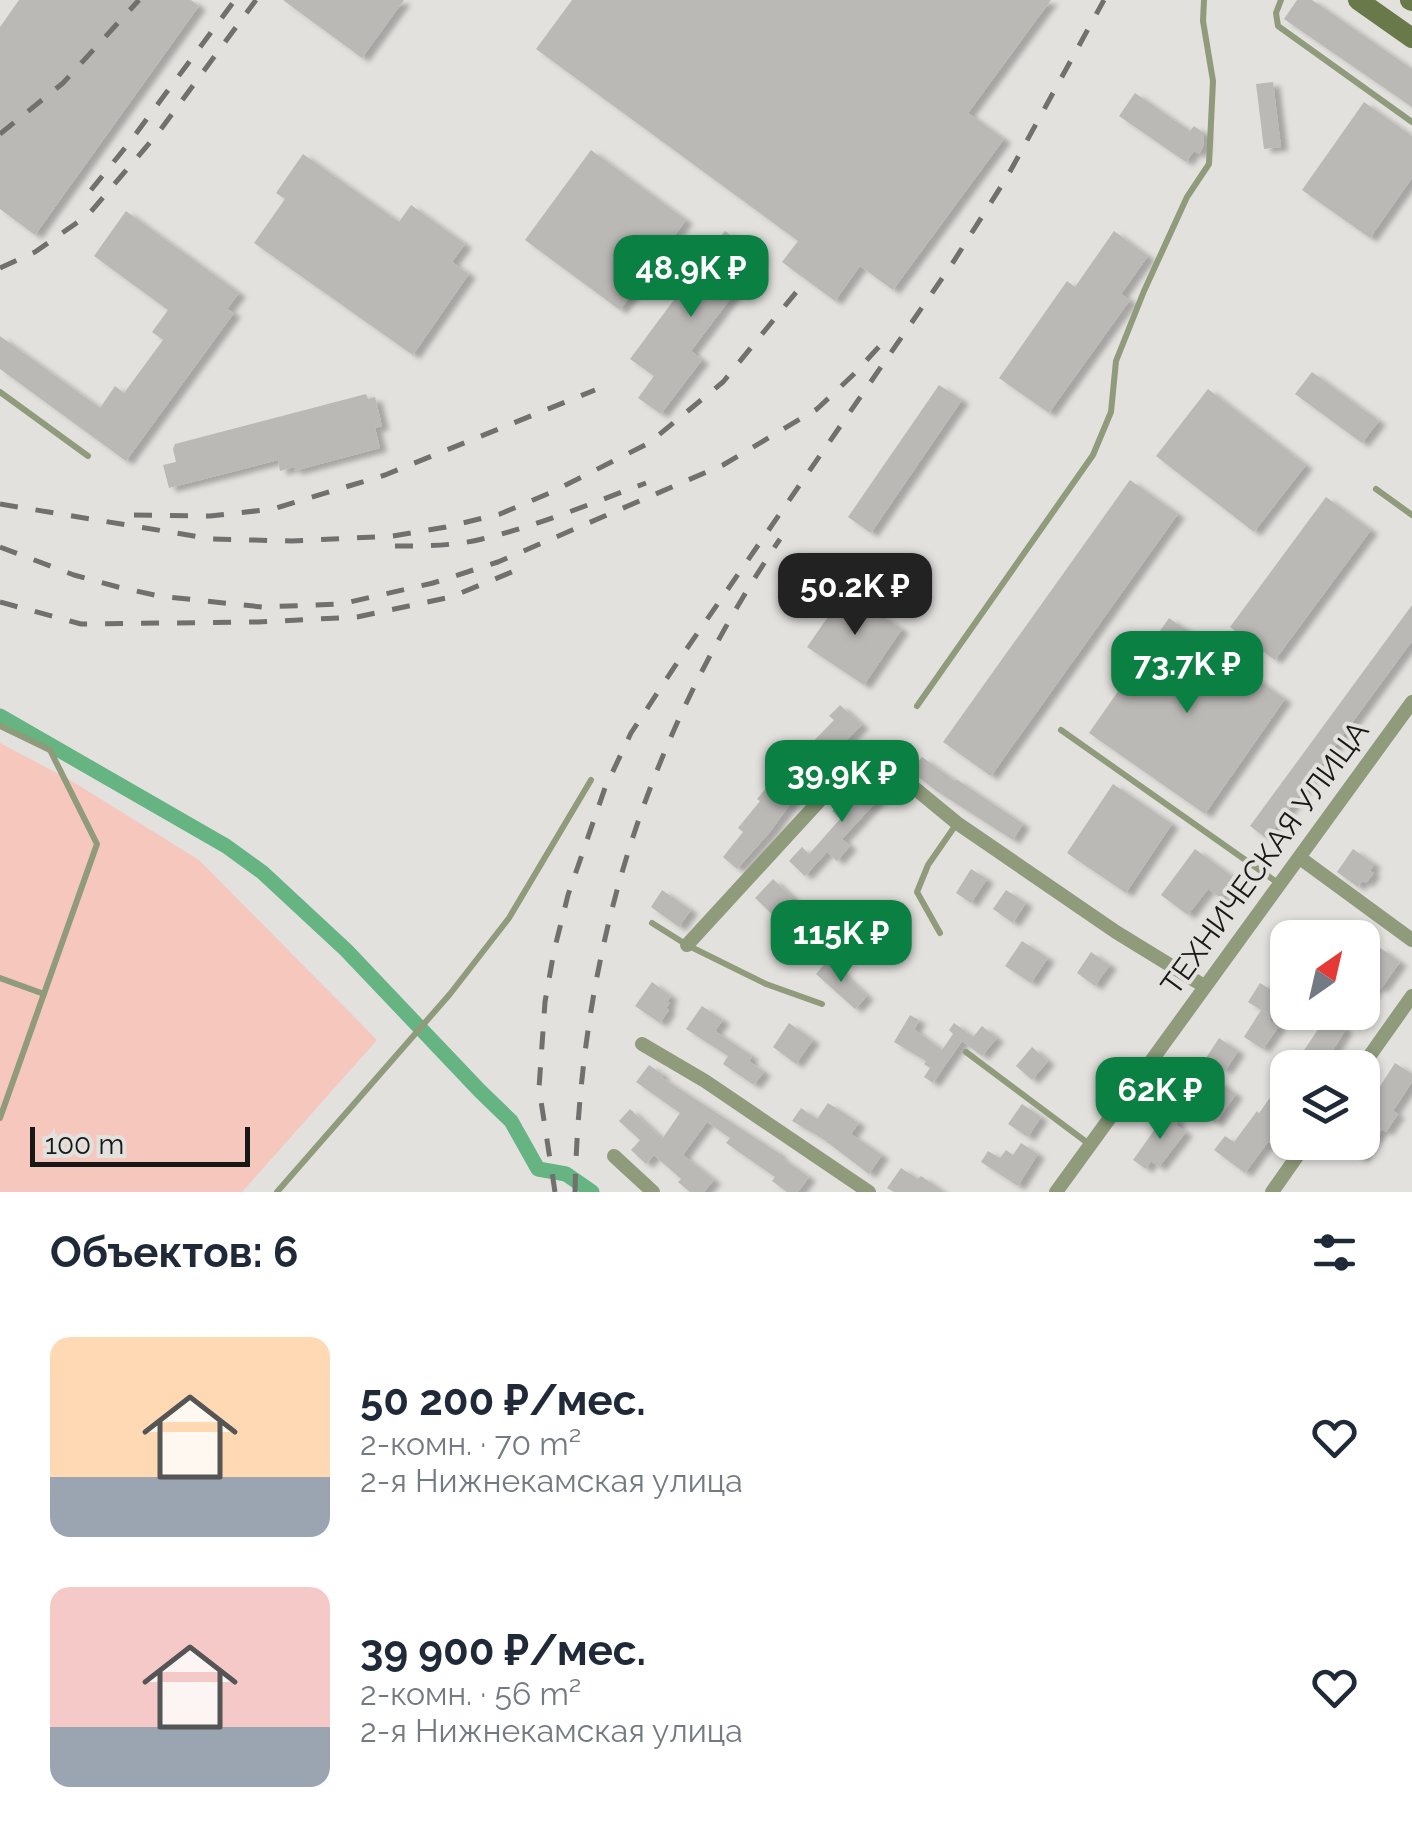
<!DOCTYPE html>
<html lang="ru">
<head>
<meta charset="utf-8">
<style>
	body { margin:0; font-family:Raleway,sans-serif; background:#f6f6f7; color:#1f2937; height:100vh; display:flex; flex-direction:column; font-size:38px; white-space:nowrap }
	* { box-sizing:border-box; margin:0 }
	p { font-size:32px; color:#747a83 }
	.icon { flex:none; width:55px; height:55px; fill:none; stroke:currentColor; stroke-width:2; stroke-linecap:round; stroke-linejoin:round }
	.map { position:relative; height:1192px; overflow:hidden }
	.side { display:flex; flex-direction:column; background:#fff; flex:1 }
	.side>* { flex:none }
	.needle { width:65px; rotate:34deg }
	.buttons { position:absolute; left:1270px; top:920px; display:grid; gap:20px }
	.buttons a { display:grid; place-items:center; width:110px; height:110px; border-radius:20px; background:#fff; box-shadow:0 2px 8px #0004; font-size:50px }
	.scale { position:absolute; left:30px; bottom:25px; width:220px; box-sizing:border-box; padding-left:10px; border:5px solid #181817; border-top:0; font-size:28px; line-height:35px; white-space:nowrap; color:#181817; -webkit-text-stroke:8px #e2e1de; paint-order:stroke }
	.price { position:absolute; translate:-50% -85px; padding:0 22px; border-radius:20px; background:#0b8043; color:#fff; font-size:32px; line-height:65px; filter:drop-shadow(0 2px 5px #0008) }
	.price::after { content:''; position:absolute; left:50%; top:60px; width:30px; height:22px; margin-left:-15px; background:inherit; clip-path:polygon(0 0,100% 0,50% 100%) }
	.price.on { background:#222; color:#fff }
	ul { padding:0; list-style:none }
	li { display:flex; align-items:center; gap:30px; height:250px; padding:0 50px }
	li span { display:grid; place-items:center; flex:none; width:280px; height:200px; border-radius:20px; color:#555 }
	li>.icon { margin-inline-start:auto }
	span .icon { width:120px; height:120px; fill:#fffc; stroke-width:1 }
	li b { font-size:42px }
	h2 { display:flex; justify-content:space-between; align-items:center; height:120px; padding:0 50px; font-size:42px }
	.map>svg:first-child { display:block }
</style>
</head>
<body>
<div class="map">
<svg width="1412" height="1192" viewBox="0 0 1412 1192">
	<defs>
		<filter id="shadow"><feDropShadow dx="7" dy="4" stdDeviation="2.5" flood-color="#0004"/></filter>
	</defs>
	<rect width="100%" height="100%" fill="#e2e1de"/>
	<!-- green -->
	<path fill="#f5c7bd" d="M 0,743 L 70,780 L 199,860 L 377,1040 L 242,1192 L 0,1192 Z"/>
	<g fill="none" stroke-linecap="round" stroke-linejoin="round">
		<!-- canal -->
		<path stroke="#65b482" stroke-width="15" d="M 0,716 L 226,846 L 262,872 L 346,950 L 480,1091 L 511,1121 L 538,1169 L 566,1174 L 592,1192"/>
	</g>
	<!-- building -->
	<g fill="#bbb9b6" filter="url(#shadow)">
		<path d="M 19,0 L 191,0 L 199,6 L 35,235 L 0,209 L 0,27 Z"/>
		<path d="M 283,0 L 404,0 L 362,58 Z"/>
		<path d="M 572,0 L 1051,0 L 968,113 L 1004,139 L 893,290 L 860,266 L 835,301 L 782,262 L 798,241 L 536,49 Z"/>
		<path d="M 1297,0 L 1312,0 L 1412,69 L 1412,107 L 1284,19 Z"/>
		<path d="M 1273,82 L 1281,147 L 1264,149 L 1256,84 Z"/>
		<path d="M 1135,93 L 1190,131 L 1194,126 L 1204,133 L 1203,147 L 1199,154 L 1194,151 L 1186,162 L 1119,116 Z"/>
		<path d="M 1364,102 L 1412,136 L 1412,178 L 1370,238 L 1302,190 Z"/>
		<path d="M 591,150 L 686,220 L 620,310 L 525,240 Z"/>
		<path d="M 303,154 L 399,222 L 411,205 L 465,244 L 452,262 L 469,274 L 413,355 L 254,243 L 285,199 L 276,193 Z"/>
		<path d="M 126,211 L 239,293 L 227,309 L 234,313 L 126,461 L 0,369 L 0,336 L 100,408 L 115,386 L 124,393 L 163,340 L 152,332 L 168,310 L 94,256 Z"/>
		<path d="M 725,231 L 761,258 L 691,351 L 702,360 L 661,414 L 638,398 L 654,376 L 630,359 Z"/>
		<path d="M 1114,231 L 1148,256 L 1121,294 L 1130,300 L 1049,413 L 999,378 L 1067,281 L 1075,287 Z"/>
		<path d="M 1312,372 L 1379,421 L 1362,443 L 1295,394 Z"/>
		<path d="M 939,385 L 962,400 L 871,533 L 848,517 Z"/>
		<path d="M 1208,389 L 1306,465 L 1254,532 L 1156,456 Z"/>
		<path d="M 366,394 L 368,399 L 375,397 L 382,426 L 375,428 L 380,448 L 294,471 L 294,467 L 280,471 L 278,460 L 169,488 L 163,465 L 176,462 L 173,449 L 175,444 Z"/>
		<path d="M 1130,480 L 1178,514 L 991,776 L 943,742 Z"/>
		<path d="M 1326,497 L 1371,530 L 1275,660 L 1230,627 Z"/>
		<path d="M 846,591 L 902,629 L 864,685 L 807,647 Z"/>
		<path d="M 1412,605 L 1412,641 L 1267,839 L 1250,826 Z"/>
		<path d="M 1169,618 L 1285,699 L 1205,814 L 1089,733 Z"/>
		<path d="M 840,705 L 862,725 L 823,764 L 807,748 L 834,720 L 829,716 Z"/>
		<path d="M 922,757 L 955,781 L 956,779 L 1023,824 L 1013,840 L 935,790 L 911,771 Z"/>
		<path d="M 871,773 L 889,788 L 842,839 L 850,846 L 837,861 L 827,852 L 805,876 L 789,861 L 802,847 L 809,854 L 840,819 L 832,811 L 847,796 L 849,798 Z"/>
		<path d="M 771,782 L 794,799 L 770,832 L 737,869 L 723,857 L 743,832 L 738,828 L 760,801 L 757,799 Z"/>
		<path d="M 1113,784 L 1172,824 L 1126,893 L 1067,853 Z"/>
		<path d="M 1195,849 L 1236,879 L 1222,899 L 1208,889 L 1188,915 L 1161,895 Z"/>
		<path d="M 1353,849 L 1374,864 L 1370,871 L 1374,873 L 1366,883 L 1362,881 L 1358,887 L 1337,872 Z"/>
		<path d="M 971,869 L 987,879 L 971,903 L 956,893 Z"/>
		<path d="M 773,879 L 793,898 L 775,917 L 755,898 Z"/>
		<path d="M 662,890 L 691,910 L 679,927 L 651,907 Z"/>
		<path d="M 1006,890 L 1026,903 L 1013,923 L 993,909 Z"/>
		<path d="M 1022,941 L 1048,958 L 1031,983 L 1005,966 Z"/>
		<path d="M 1379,947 L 1400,962 L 1381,989 L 1377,986 L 1362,1007 L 1362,971 Z"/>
		<path d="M 1091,952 L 1110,965 L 1095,986 L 1077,973 Z"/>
		<path d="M 828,960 L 867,996 L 855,1009 L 816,974 Z"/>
		<path d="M 652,982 L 671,996 L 667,1002 L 670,1003 L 666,1008 L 669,1010 L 660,1023 L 635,1006 Z"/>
		<path d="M 1260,983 L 1284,998 L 1269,1020 L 1279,1026 L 1263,1049 L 1244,1037 L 1261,1010 L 1248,1002 Z"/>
		<path d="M 702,1006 L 723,1020 L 715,1031 L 752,1056 L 749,1061 L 764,1072 L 754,1085 L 723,1064 L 728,1056 L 686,1029 Z"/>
		<path d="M 910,1015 L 919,1020 L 914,1029 L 942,1050 L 953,1034 L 949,1030 L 954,1023 L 973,1037 L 982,1026 L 997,1038 L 982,1056 L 962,1041 L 933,1083 L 924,1077 L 930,1068 L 924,1064 L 926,1061 L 894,1042 Z"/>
		<path d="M 1327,1016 L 1346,1029 L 1327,1060 L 1321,1068 L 1292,1068 Z"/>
		<path d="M 789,1023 L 813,1040 L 796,1064 L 773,1047 Z"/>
		<path d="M 1219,1038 L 1238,1051 L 1225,1071 L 1206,1058 Z"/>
		<path d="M 1032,1047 L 1048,1061 L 1032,1080 L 1016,1066 Z"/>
		<path d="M 1395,1063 L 1412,1074 L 1412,1082 L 1393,1111 L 1398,1114 L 1386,1132 L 1382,1129 L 1361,1159 L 1339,1142 L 1362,1142 L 1362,1118 L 1378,1096 L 1375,1094 Z"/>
		<path d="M 649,1065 L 663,1075 L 661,1077 L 780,1154 L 779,1156 L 809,1177 L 798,1192 L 787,1192 L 772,1181 L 775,1177 L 726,1143 L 730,1138 L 707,1122 L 683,1155 L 714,1180 L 704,1192 L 690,1192 L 678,1182 L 681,1179 L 654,1155 L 646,1164 L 631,1150 L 640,1140 L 619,1121 L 630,1109 L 662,1139 L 680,1113 L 636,1082 Z"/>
		<path d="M 1288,1073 L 1288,1115 L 1270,1143 L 1268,1142 L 1245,1173 L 1214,1150 L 1225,1136 L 1234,1142 L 1257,1111 L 1259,1113 Z"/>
		<path d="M 1217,1081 L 1236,1094 L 1216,1123 L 1196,1110 Z"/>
		<path d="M 828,1103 L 859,1123 L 851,1134 L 882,1155 L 869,1174 L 823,1139 L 792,1121 L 801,1108 L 817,1119 Z"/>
		<path d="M 1022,1104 L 1041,1117 L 1028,1137 L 1008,1124 Z"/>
		<path d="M 1167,1112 L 1179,1120 L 1176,1125 L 1186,1132 L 1159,1167 L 1151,1161 L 1146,1169 L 1133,1160 Z"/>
		<path d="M 1021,1143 L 1038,1154 L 1018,1186 L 981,1162 L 988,1151 L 1000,1158 L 1006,1150 L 1013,1155 Z"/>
		<path d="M 901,1168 L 918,1179 L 921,1176 L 944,1192 L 894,1192 L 887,1188 Z"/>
	</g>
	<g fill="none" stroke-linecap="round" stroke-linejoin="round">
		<!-- service -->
		<g stroke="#8f9b7b" stroke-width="6">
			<path d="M 1281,0 L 1276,13 L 1278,26 L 1412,122"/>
			<path d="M 0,392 L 88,456"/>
			<path d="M 1376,489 L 1412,515"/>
			<path d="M 917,706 L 1093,455 L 1111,412 L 1116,361 L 1144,291 L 1187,197 L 1209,164 L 1213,81 L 1203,21 L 1204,0"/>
			<path d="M 0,726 L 50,750 L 97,844 L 0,1118"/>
			<path d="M 1061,730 L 1278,883"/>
			<path d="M 652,923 L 687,945 L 766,984 L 822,1004"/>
			<path d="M 940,933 L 917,892 L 928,865 L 955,826"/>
			<path d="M 0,978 L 44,994"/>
			<path d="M 966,1052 L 1089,1144"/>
			<path d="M 277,1192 L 450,994 L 509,918 L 591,780"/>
		</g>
		<!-- minor -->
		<g stroke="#8f9b7b" stroke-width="14">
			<path d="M 1300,858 L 1412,940"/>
			<path d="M 687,945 L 867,749 L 957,823 L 1116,932 L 1204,986"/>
			<path d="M 642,1044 L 705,1081 L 869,1192"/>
			<path d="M 1361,1068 L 1412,996"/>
			<path d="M 614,1156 L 653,1192"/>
			<path d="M 1056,1192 L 1412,702"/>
			<path d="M 1272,1192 L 1307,1142"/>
		</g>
		<!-- secondary -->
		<g stroke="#697949" stroke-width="20">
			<path d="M 1358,0 L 1412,38"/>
			<path d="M 1410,0 L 1412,1"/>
		</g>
		<!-- rail -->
		<g stroke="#71706f" stroke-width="5" stroke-dasharray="18 18" stroke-linecap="butt">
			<path d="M 0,134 L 63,83 L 139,0"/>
			<path d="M 91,190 L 129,143 L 235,0"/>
			<path d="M 0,268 L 35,252 L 88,215 L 158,133 L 256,0"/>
			<path d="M 0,504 L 212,539 L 292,541 L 393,536 L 446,527 L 500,514 L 552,492 L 649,443 L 723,382 L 802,285"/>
			<path d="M 134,515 L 210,516 L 273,509 L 385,475 L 595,390"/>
			<path d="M 395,546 C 424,546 454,546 482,539 C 537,526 592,503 646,483"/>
			<path d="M 0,547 L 74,575 L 118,587 L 159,596 L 262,607 L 341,604 L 433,583 L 498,562 L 723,465 L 817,409 L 854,374 L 886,339"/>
			<path d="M 0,602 L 81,624 L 258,622 L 357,617 L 451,597 L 524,567"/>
			<path d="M 555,1192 L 539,1088 L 545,1002 L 554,951 L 568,895 L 605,788 L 631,733 L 679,660 L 952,264 L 1007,177 L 1104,0"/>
			<path d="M 575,1192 C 580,950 645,740 780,539"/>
		</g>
	</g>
	<g text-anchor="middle" stroke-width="8" stroke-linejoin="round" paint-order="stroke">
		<!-- street labels -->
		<g font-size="30" fill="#181817" stroke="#e2e1de">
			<text transform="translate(1265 858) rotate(-54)" y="10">ТЕХНИЧЕСКАЯ УЛИЦА</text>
		</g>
	</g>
</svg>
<div class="buttons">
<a><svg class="needle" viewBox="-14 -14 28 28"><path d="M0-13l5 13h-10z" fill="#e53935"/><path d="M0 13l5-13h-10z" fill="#747a83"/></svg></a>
<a><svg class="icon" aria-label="layers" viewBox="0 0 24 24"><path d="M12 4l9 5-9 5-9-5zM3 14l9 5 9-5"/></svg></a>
</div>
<div class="scale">100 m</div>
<b class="price" style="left:691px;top:320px">48.9K ₽</b>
<b class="price on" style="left:855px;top:638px">50.2K ₽</b>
<b class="price" style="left:1187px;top:716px">73.7K ₽</b>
<b class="price" style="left:842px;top:825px">39.9K ₽</b>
<b class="price" style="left:841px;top:985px">115K ₽</b>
<b class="price" style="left:1160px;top:1142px">62K ₽</b>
</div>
<section class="side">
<h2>Объектов: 6<svg class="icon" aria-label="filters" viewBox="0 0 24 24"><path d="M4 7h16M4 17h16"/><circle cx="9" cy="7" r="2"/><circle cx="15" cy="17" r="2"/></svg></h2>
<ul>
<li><span style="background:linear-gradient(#ffd9b3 70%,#9aa5b1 0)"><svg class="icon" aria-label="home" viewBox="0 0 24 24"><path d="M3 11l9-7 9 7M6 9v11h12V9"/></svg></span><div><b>50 200 ₽/мес.</b><p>2-комн. · 70 m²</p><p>2-я Нижнекамская улица</p></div><svg class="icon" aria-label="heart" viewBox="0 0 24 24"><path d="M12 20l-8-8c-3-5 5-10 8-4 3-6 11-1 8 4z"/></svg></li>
<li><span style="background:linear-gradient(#f6c9c9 70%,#9aa5b1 0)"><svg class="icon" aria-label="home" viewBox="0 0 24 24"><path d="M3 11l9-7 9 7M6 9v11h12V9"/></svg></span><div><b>39 900 ₽/мес.</b><p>2-комн. · 56 m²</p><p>2-я Нижнекамская улица</p></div><svg class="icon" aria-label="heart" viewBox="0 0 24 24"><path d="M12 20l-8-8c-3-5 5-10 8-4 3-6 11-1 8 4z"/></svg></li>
</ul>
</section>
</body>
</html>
